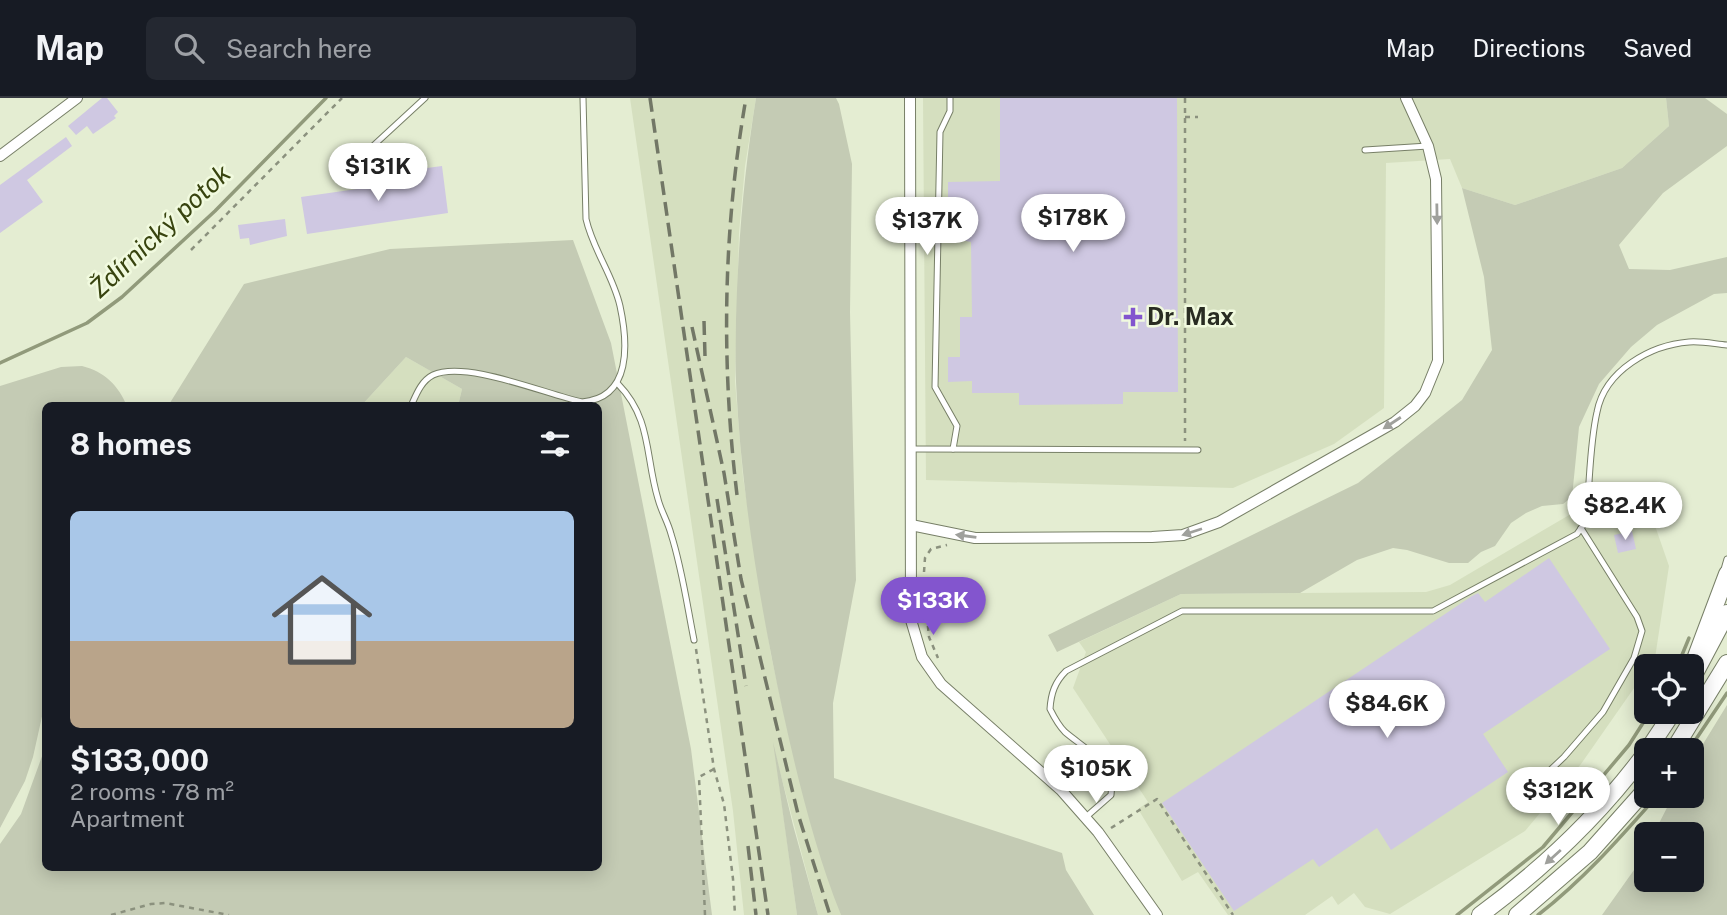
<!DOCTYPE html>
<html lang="en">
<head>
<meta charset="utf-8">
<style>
	body { margin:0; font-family:"Public Sans",sans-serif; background:#242831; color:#f1f3f6; height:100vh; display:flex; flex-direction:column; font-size:26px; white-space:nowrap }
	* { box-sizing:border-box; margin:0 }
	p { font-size:23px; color:#9ea1a6 }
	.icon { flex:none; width:38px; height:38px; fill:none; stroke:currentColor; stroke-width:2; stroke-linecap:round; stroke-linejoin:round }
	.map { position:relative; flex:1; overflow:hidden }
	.panel { position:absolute; left:42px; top:304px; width:560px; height:469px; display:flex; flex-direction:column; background:#171b24; border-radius:10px; box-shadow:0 4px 18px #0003 }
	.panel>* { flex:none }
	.tools { position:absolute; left:1634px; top:556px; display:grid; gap:14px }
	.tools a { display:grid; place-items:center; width:70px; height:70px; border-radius:10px; background:#171b24; box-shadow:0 4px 18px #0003; font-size:35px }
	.price { position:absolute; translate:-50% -60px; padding:0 16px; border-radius:24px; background:#fff; color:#222; font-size:23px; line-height:46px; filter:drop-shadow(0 2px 4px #0008) }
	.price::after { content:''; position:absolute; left:50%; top:42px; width:21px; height:16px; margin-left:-10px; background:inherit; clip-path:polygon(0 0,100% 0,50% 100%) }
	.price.on { background:#8355ce; color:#fff }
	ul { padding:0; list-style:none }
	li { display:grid; align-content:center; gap:14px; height:371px; padding:0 28px }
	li+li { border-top:2px solid #363941 }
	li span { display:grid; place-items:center; height:217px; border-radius:10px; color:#555 }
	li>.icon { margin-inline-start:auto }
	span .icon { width:126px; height:126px; fill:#fffc; stroke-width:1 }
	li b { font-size:30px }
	h2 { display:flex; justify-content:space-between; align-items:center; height:84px; padding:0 28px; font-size:30px }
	header { display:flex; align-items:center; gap:42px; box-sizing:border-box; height:98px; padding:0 35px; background:#171b24; border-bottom:2px solid #363941 }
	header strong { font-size:33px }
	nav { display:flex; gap:38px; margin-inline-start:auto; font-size:24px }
	.search { width:490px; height:63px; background:#242831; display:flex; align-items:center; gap:18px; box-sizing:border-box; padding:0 24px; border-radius:10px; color:#9ea1a6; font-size:26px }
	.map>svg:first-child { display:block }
</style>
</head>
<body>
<header>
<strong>Map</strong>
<div class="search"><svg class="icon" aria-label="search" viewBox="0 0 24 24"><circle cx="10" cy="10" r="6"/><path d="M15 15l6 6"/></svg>Search here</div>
<nav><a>Map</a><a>Directions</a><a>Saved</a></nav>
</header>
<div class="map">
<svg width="1727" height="817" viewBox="0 0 1727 817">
	<rect width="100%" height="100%" fill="#e4edd2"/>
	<!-- built -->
	<g fill="#d5dfbf">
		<path d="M 630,0 L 756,0 L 745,68 L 739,135 L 735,283 L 743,379 L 771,557 L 788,634 L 810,722 L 841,817 L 818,817 L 775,655 L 797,817 L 744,817 L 733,713 Z"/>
		<path d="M 923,0 L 1666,0 L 1669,28 L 1622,70 L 1515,107 L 1462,90 L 1450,61 L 1386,65 L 1384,310 L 1334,346 L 1233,390 L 926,382 Z"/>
		<path d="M 406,259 L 462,291 L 458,308 L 361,308 Z"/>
		<path d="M 1620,407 L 1652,419 L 1669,468 L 1655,560 L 1581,666 L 1525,733 L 1390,816 L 1365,809 L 1354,795 L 1338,807 L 1332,798 L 1305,817 L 1228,817 L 1198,774 L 1182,783 L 1138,711 L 1148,704 L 1073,590 L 1086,554 L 1079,544 L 1181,496 L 1426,494 L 1450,487 L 1576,413 L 1601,430 Z"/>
	</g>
	<!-- green -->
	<g fill="#c4cbb4">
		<path d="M 756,0 L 836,0 L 839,6 L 852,66 L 850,214 L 856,482 L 833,605 L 834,680 L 1062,755 L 1066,772 L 1094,817 L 841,817 C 815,752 798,682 783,614 C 760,508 741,393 736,284 C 735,263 736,242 736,221 C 738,146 744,74 756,0 Z"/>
		<path d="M 1666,0 L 1705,0 L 1727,16 L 1727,48 L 1663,95 L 1619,147 L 1629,171 L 1670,172 L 1727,159 L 1727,195 L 1714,196 L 1657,227 L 1631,249 L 1599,286 L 1579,329 L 1572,399 L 1563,406 L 1542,408 L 1526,415 L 1511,425 L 1495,448 L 1481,454 L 1468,465 L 1449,465 L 1407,452 L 1393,450 L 1357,462 L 1300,495 L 1181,496 L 1057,554 L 1048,537 L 1358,385 L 1462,302 L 1492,252 L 1484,179 L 1462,90 L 1515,107 L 1622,70 L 1669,28 Z"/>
		<path d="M 573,142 L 611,245 L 691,651 L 712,817 L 0,817 L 0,746 L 21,716 L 45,650 L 46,770 L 598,770 L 598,308 L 458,308 L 462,291 L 406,259 L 361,308 L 168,308 L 244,186 L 390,151 Z"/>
		<path d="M 82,268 C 105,274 118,287 127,308 L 46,308 L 45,605 L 33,659 L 25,683 L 0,730 L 0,288 L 61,269 Z"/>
		<path d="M 1727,607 L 1727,817 L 1602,817 L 1634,772 L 1647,748 L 1647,782 L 1644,783 L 1645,790 L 1649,789 L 1648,782 L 1692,782 L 1692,737 L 1653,737 L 1673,698 L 1692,698 L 1692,664 Z"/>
		<path d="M 773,644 L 793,727 L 818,817 L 797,817 Z"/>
	</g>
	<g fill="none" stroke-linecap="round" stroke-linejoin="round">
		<!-- stream -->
		<g stroke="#919a7b" stroke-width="3.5">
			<path d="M 0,265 L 87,225 L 122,199 L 215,113 L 326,0"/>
			<path d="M 1677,569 L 1689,540"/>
			<path d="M 1688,653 L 1727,595"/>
			<path d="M 1457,817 L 1543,749 L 1629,647 L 1650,614"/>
			<path d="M 1538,817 C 1583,782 1619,741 1657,698"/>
		</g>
	</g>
	<!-- building -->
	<g fill="#cfc8e2">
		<path d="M 102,0 L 107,0 L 118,14 L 114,18 L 116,20 L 93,36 L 87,28 L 76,37 L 68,28 Z"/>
		<path d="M 1000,0 L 1177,0 L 1178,294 L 1123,294 L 1123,306 L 1019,307 L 1019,295 L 972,295 L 972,283 L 948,284 L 948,259 L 960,259 L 960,219 L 972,219 L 971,144 L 956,141 L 948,137 L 948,84 L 1000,83 Z"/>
		<path d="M 66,39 L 72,48 L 27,82 L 43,104 L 0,135 L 0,87 Z"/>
		<path d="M 442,68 L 448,115 L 307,136 L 301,99 L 413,83 L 412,72 Z"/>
		<path d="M 285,121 L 287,138 L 250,147 L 249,140 L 240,141 L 238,127 Z"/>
		<path d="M 1632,433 L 1636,451 L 1618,455 L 1614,437 Z"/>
		<path d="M 1549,460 L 1610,551 L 1483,636 L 1508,674 L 1391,752 L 1377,730 L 1319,769 L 1313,761 L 1234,813 L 1162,705 L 1472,498 L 1478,495 L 1485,504 Z"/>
	</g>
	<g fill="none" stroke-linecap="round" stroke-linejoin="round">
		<defs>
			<g id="lane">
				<path d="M 950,0 L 950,13 L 940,34 L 935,289 L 957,328 L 953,351"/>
				<path d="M 1365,52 L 1428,48"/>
				<path d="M 348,71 L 425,0"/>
				<path d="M 618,286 C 652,321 645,358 658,401 C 661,413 668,424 671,436 C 682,470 687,507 694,542"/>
				<path d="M 411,308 C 416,297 421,283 433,277 C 466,262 545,296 582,304 C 632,300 628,245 620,208 C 613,177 593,152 586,121 L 583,0"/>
				<path d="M 912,351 L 1198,352"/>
				<path d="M 1723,475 L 1727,461"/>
				<path d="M 1525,696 L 1564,659 L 1603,614 L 1634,560 L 1642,533 L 1637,519 L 1581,430"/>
				<path d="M 1086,719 L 1111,697 C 1115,664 1086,652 1065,634 C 1058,627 1054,619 1050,611 C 1051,595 1055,584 1066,573 L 1182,513 L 1433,513 L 1577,436 L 1584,426 L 1587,410 C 1590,379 1590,345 1597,314 C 1605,272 1651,247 1689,244 C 1702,243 1715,246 1727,247"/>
			</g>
			<g id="street">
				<path d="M 910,0 L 911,522 L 922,559 L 941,586 L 1061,692 L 1098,734 L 1157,817"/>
				<path d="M 0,58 L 77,0"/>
				<path d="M 911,427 L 975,440 L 1152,439 L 1183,437 L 1219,424 L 1395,324 L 1415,308 L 1425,295 L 1438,263 L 1436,81 L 1428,48 L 1406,0"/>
			</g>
			<g id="secondary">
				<path d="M 1692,569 L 1727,476"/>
				<path d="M 1692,581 L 1727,515"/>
				<path d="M 1647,653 L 1673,614"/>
				<path d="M 1673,653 L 1727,565"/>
				<path d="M 1480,817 C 1544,770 1600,717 1647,653"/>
				<path d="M 1517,817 L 1590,754 L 1647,690"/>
			</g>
		</defs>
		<!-- lane casing -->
		<use href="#lane" stroke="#777f67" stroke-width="7"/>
		<!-- street casing -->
		<use href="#street" stroke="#777f67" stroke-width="12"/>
		<!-- secondary casing -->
		<use href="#secondary" stroke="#777f67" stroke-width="18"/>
		<!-- path -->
		<g stroke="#8b917e" stroke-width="2.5" stroke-dasharray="5 5" stroke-linecap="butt">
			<path d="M 1185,0 L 1185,343"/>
			<path d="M 1185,19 L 1198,19"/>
			<path d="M 191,152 L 342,0"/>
			<path d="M 1185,216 L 1198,216"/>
			<path d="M 924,474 L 925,460 L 931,451 L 947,447"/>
			<path d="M 924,488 L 929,539 L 938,560"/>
			<path d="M 696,551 L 714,671 L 724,706 L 733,781 L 735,817"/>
			<path d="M 1111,730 L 1157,701 L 1233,817"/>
			<path d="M 111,817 L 151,806 L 165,805 L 229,817"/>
			<path d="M 705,817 L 699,679 L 714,671"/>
		</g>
		<!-- lane -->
		<use href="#lane" stroke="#fff" stroke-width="5"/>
		<!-- street -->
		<use href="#street" stroke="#fff" stroke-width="10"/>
		<!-- secondary -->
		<use href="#secondary" stroke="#fff" stroke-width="16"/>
		<!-- rail -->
		<g stroke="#727766" stroke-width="3.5" stroke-dasharray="14 7" stroke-linecap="butt">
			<path d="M 650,0 L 768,817"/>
			<path d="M 704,223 L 705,258"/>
			<path d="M 692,229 L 724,375 L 741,481 L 798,716 L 830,817"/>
			<path d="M 737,397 C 721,264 723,132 746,0"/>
			<path d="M 717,401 L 746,588"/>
			<path d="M 748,748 L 756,817"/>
		</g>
	</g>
	<!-- one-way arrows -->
	<defs><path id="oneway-solid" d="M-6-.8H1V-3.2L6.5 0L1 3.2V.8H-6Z" transform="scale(1.75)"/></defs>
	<g fill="#9fa09c">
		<use href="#oneway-solid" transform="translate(1437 116) rotate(89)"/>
		<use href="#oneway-solid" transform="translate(1392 325) rotate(147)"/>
		<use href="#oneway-solid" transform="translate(1192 434) rotate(162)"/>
		<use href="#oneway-solid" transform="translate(966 438) rotate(-172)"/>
		<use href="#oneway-solid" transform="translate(1553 759) rotate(138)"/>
	</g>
	<!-- markers -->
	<path fill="#8355ce" stroke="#f1fadf" stroke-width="2.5" d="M1129.5 208.5h7v7h7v7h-7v7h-7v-7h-7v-7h7z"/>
	<g text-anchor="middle" stroke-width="5" stroke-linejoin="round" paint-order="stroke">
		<!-- poi labels -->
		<g font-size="24" font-weight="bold" fill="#292c22" stroke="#f1fadf" text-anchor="start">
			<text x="1147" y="227">Dr. Max</text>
		</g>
		<!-- water labels -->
		<g font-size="26" font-style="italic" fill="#38440f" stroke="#f1fadf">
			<text transform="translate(160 133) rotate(-43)" y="9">Ždírnický potok</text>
		</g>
	</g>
</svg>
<div class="tools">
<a><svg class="icon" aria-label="locate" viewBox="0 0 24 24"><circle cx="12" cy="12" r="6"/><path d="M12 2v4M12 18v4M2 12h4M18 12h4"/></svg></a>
<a>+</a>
<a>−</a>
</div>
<b class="price" style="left:378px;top:105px">$131K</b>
<b class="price" style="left:1073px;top:156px">$178K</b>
<b class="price" style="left:927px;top:159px">$137K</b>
<b class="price" style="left:1625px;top:444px">$82.4K</b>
<b class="price on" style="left:933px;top:539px">$133K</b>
<b class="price" style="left:1387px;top:642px">$84.6K</b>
<b class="price" style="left:1096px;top:707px">$105K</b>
<b class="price" style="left:1558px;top:729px">$312K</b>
<section class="panel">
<h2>8 homes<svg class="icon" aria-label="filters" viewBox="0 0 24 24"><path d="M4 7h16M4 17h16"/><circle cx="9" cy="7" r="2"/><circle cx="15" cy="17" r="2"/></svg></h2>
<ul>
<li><span style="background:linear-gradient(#a9c7e8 60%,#b9a48a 0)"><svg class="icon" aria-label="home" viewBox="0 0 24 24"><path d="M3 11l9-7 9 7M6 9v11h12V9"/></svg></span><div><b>$133,000</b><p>2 rooms · 78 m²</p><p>Apartment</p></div></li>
</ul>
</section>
</div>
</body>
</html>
